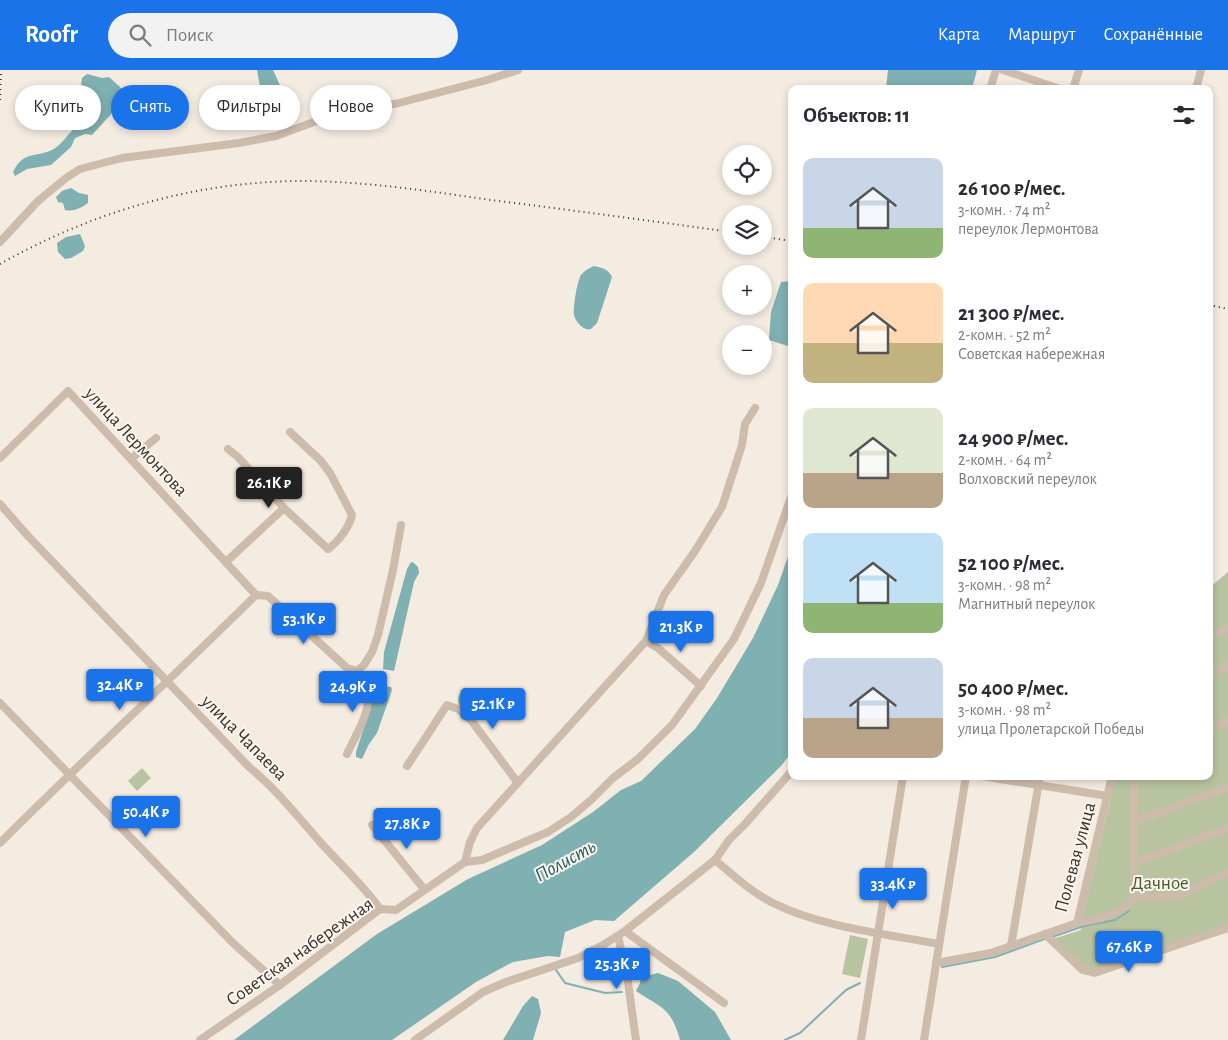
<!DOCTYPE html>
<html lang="ru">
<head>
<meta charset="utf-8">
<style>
	body { margin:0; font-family:"Alegreya Sans",sans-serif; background:#f2f2f3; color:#2b2b33; height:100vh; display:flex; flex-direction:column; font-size:19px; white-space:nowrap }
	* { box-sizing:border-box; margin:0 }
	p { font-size:16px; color:#7c7c81 }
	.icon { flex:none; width:28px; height:28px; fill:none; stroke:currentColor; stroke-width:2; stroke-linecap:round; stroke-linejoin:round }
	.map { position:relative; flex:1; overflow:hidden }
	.drawer { position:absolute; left:788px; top:15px; width:425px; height:695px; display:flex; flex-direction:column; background:#fff; border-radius:10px; box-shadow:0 2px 8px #0003 }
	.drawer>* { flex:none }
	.guide { position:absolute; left:15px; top:15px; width:475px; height:45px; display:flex; gap:10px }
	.buttons { position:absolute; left:722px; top:75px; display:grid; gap:10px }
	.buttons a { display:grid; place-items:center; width:50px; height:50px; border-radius:50%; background:#fff; box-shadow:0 2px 8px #0003; font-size:25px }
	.price { position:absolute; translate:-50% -42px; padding:0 11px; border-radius:5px; background:#1a73e8; color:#fff; font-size:16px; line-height:32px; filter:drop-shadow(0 1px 2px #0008) }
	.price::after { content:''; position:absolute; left:50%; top:30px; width:15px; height:11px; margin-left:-8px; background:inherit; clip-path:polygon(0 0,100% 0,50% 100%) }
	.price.current { background:#222; color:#fff }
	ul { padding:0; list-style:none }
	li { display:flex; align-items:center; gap:15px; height:125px; padding:0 15px }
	li span { display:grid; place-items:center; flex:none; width:140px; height:100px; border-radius:10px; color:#555 }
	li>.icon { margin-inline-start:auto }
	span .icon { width:60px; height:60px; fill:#fffc; stroke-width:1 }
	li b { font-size:21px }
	h2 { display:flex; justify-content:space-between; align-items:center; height:60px; padding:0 15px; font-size:21px }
	.tag { padding:0 18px; border-radius:22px; background:#fff; box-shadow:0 2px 8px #0003; font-size:18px; line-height:45px }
	.tag.current { background:#1a73e8; color:#fff }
	header { display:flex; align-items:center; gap:30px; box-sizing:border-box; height:70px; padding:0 25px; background:#1a73e8; color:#fff }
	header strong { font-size:24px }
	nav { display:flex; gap:28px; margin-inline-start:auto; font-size:18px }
	.search { width:350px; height:45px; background:#f2f2f3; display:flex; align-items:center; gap:12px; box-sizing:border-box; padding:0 18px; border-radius:28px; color:#7c7c81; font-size:19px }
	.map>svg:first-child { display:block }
</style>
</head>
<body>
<header>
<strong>Roofr</strong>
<div class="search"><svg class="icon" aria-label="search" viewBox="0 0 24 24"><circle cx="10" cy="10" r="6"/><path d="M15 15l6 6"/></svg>Поиск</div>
<nav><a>Карта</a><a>Маршрут</a><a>Сохранённые</a></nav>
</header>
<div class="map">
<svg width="1228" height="970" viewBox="0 0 1228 970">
	<rect width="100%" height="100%" fill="#f4ebe1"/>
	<!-- green -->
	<g fill="#b8c4a0">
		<path d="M 1228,502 L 1228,594 L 1209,603 L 1209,518 Z"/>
		<path d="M 1228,599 L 1228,861 L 1095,907 L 1080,903 L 1047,871 L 1081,860 L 1082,848 L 1110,732 L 1115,706 L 1209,706 L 1209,608 Z"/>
		<path d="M 142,698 L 151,708 L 137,721 L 128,711 Z"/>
		<path d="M 850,865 L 868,869 L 860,908 L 842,904 Z"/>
	</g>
	<!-- water -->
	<g fill="#7fb0b2">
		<path d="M 257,0 L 273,0 L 283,22 L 284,26 L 277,32 L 272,32 L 270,24 L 260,17 Z"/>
		<path d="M 888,0 L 977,0 L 972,19 L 886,19 Z"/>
		<path d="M 87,4 L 102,8 L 109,7 L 120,17 L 126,28 L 92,65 L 85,64 L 75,68 L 71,77 L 51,95 L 27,99 L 15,106 L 13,102 C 24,80 35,88 52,80 C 61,76 68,63 77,56 C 81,52 88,51 93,46 C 98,42 98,38 99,33 L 94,31 L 81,32 L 79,30 L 82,8 Z"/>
		<path d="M 71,118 L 79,123 L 88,125 L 88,133 C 81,138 73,142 65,140 L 63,133 L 58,132 L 56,127 L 62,121 Z"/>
		<path d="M 80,164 L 85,176 L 83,181 L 71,188 L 65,189 L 58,182 L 57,173 L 66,167 Z"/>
		<path d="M 594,196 C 603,198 608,199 612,207 L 597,253 C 596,254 592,258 591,259 C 584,262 575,251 574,245 C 573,237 577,212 581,205 C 584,201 589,198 594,196 Z"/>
		<path d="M 791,211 L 791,277 L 769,270 L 771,242 L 781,212 Z"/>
		<path d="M 791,478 L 791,683 L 781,696 L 694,782 L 614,851 L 595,850 L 565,862 L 560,887 L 548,886 L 513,892 L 476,912 L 392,970 L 234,970 L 377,864 L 468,809 L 542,775 L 593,742 L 621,720 L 641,711 L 695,659 L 717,628 L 753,568 L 778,515 Z"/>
		<path d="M 411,492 L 414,493 L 418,497 L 419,503 L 414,512 L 394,601 L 383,599 L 384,582 L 407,499 Z"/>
		<path d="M 379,615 L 391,617 L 392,620 L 377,663 L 369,674 L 362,689 L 356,687 L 356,682 L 375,623 Z"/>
		<circle cx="468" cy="630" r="10"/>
		<path d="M 658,903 L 678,911 L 715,942 L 731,970 L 680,970 C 671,937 661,938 636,921 L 640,913 L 641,907 Z"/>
		<path d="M 532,926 L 538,929 L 541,943 L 533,970 L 503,970 L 523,936 Z"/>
	</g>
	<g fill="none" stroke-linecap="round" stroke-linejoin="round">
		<!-- stream -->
		<g stroke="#7fb0b2" stroke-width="2">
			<path d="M 1052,867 L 1084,856 L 1115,850 L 1129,841"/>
			<path d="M 942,897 L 995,887 L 1047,868"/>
			<path d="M 556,900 L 565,913 L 605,923 L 622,922"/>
			<path d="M 785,970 L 800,963 L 846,920 L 860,913"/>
		</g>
		<!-- minor -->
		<g stroke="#cdbbac" stroke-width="8">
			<path d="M 1003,0 L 1060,19"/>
			<path d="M 990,19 L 996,0"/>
			<path d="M 1073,19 L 1079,0"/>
			<path d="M 1196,19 L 1201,0"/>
			<path d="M 0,172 L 38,131 L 66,108 L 80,99 L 122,88 L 239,73 L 276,66 L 322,49 L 362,29 L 375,30 L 384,34 L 395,34 L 487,10 L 518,0"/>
			<path d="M 228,379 L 238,387 L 284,438 L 328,479 C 338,472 349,458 352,445 L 330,403 L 321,391 L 290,362"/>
			<path d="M 0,388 L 68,321 L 256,525 L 268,526 L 347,598 L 357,601"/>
			<path d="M 132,388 L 156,368"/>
			<path d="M 0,434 L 28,466 L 250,698 C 277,720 298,747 321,773 C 341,795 363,815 380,839"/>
			<path d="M 226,492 L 284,438"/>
			<path d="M 1209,567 L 1228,558"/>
			<path d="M 646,571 L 658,578 L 701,616"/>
			<path d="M 357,601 L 364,595 L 372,582 L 378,565 L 393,500 L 401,455"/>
			<path d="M 1209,605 L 1228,595"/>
			<path d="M 0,633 L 233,873 L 280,915"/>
			<path d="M 1209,660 L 1228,651"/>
			<path d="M 347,684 C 354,668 373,639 367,622 C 365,614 360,607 357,601"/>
			<path d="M 407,696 L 447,635 L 458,639 L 471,650 L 518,713"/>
			<path d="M 981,706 L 1108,726"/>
			<path d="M 1133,752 L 1228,717"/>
			<path d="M 372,755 L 424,819"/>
			<path d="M 0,773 C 84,689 171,609 256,525"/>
			<path d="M 715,790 C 733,805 751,822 773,833 C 821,857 886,864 939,874"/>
			<path d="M 465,792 L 470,772 L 477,758 L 646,571 L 664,525 L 695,481 L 722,437 L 742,375 L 745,354 L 755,338"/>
			<path d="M 1134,793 L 1228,758"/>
			<path d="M 1134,827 L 1152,828 L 1179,826 L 1228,802"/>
			<path d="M 1077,853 C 1100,848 1119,847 1134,827 L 1134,706"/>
			<path d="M 625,861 L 724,933"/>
			<path d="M 1045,864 L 1083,900 L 1096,902 L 1228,858"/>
			<path d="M 618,866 L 627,905 L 636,970"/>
			<path d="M 1011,876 L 1040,706"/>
			<path d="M 936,893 L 991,883 L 1077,853 L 1112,706"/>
			<path d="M 200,970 L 280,915 L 380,839 L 396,840 L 465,792 L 482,790 L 548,762 L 571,747 L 591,730 L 613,708 L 638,689 L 672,655 L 734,569 L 761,513 L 791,427"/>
			<path d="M 415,970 L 483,922 L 506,912 L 578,888 L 603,875 L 625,861 L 715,790 L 729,770 L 745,754 L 791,702"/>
			<path d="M 861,970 L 903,706"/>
			<path d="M 924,970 L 966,706"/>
		</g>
		<!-- rail -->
		<g stroke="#3b302b" stroke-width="2" stroke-dasharray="1 4" stroke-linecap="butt">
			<path d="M 0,30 L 1,0"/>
			<path d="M 764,167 L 791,171"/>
			<path d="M 0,194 C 92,142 193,112 299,111 C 364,111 428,121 491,130 C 571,140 651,151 731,162"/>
			<path d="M 1209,235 L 1228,239"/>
		</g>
	</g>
	<g text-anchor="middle" stroke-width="4" stroke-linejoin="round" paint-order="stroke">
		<!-- street labels -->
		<g font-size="19" fill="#3b302b" stroke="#fbf5ee">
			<text transform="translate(137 371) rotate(47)" y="7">улица Лермонтова</text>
			<text transform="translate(245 667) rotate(45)" y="7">улица Чапаева</text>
			<text transform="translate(1074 787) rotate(-75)" y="7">Полевая улица</text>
			<text transform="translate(299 881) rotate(-35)" y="7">Советская набережная</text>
		</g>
		<!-- park labels -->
		<g font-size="19" fill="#4a5a2e" stroke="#fbf5ee">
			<text x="1160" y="819">Дачное</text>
		</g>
		<!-- water labels -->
		<g font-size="20" font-style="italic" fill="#1f5a5e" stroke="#fbf5ee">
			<text transform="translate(565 790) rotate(-29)" y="7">Полисть</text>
		</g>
	</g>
</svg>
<div class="buttons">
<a><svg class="icon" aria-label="locate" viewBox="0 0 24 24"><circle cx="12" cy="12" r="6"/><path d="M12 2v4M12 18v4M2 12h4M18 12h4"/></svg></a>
<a><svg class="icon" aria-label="layers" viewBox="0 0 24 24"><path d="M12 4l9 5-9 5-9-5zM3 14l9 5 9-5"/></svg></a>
<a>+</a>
<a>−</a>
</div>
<b class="price current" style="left:269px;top:439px">26.1K ₽</b>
<b class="price" style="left:304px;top:575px">53.1K ₽</b>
<b class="price" style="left:681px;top:583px">21.3K ₽</b>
<b class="price" style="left:120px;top:641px">32.4K ₽</b>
<b class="price" style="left:353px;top:643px">24.9K ₽</b>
<b class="price" style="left:493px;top:660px">52.1K ₽</b>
<b class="price" style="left:146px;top:768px">50.4K ₽</b>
<b class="price" style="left:407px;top:780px">27.8K ₽</b>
<b class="price" style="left:893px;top:840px">33.4K ₽</b>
<b class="price" style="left:1129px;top:903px">67.6K ₽</b>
<b class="price" style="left:617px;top:920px">25.3K ₽</b>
<div class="guide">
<a class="tag">Купить</a>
<a class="tag current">Снять</a>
<a class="tag">Фильтры</a>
<a class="tag">Новое</a>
</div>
<section class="drawer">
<h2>Объектов: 11<svg class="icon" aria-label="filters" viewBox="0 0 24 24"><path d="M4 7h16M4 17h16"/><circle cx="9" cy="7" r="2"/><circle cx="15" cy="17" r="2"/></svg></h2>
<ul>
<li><span style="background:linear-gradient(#c9d6e8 70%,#8fb573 0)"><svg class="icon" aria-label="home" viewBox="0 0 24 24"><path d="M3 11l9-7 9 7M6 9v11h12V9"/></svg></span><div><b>26 100 ₽/мес.</b><p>3-комн. · 74 m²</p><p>переулок Лермонтова</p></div></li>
<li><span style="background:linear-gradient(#ffd9b3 60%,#c2b280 0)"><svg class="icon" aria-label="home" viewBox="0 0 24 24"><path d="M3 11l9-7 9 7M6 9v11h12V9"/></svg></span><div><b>21 300 ₽/мес.</b><p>2-комн. · 52 m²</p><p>Советская набережная</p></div></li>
<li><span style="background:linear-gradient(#dfe7d0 65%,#b9a48a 0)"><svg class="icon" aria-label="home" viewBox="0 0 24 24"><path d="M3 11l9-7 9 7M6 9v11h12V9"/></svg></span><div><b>24 900 ₽/мес.</b><p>2-комн. · 64 m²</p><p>Волховский переулок</p></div></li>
<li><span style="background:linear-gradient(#bfe0f5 70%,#8fb573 0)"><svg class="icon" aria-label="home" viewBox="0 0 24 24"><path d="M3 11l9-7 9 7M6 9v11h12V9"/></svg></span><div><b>52 100 ₽/мес.</b><p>3-комн. · 98 m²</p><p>Магнитный переулок</p></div></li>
<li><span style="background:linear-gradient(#c9d6e8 60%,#b9a48a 0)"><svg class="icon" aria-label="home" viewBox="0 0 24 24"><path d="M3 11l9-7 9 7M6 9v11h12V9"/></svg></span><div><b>50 400 ₽/мес.</b><p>3-комн. · 98 m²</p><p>улица Пролетарской Победы</p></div></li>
</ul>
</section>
</div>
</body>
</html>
